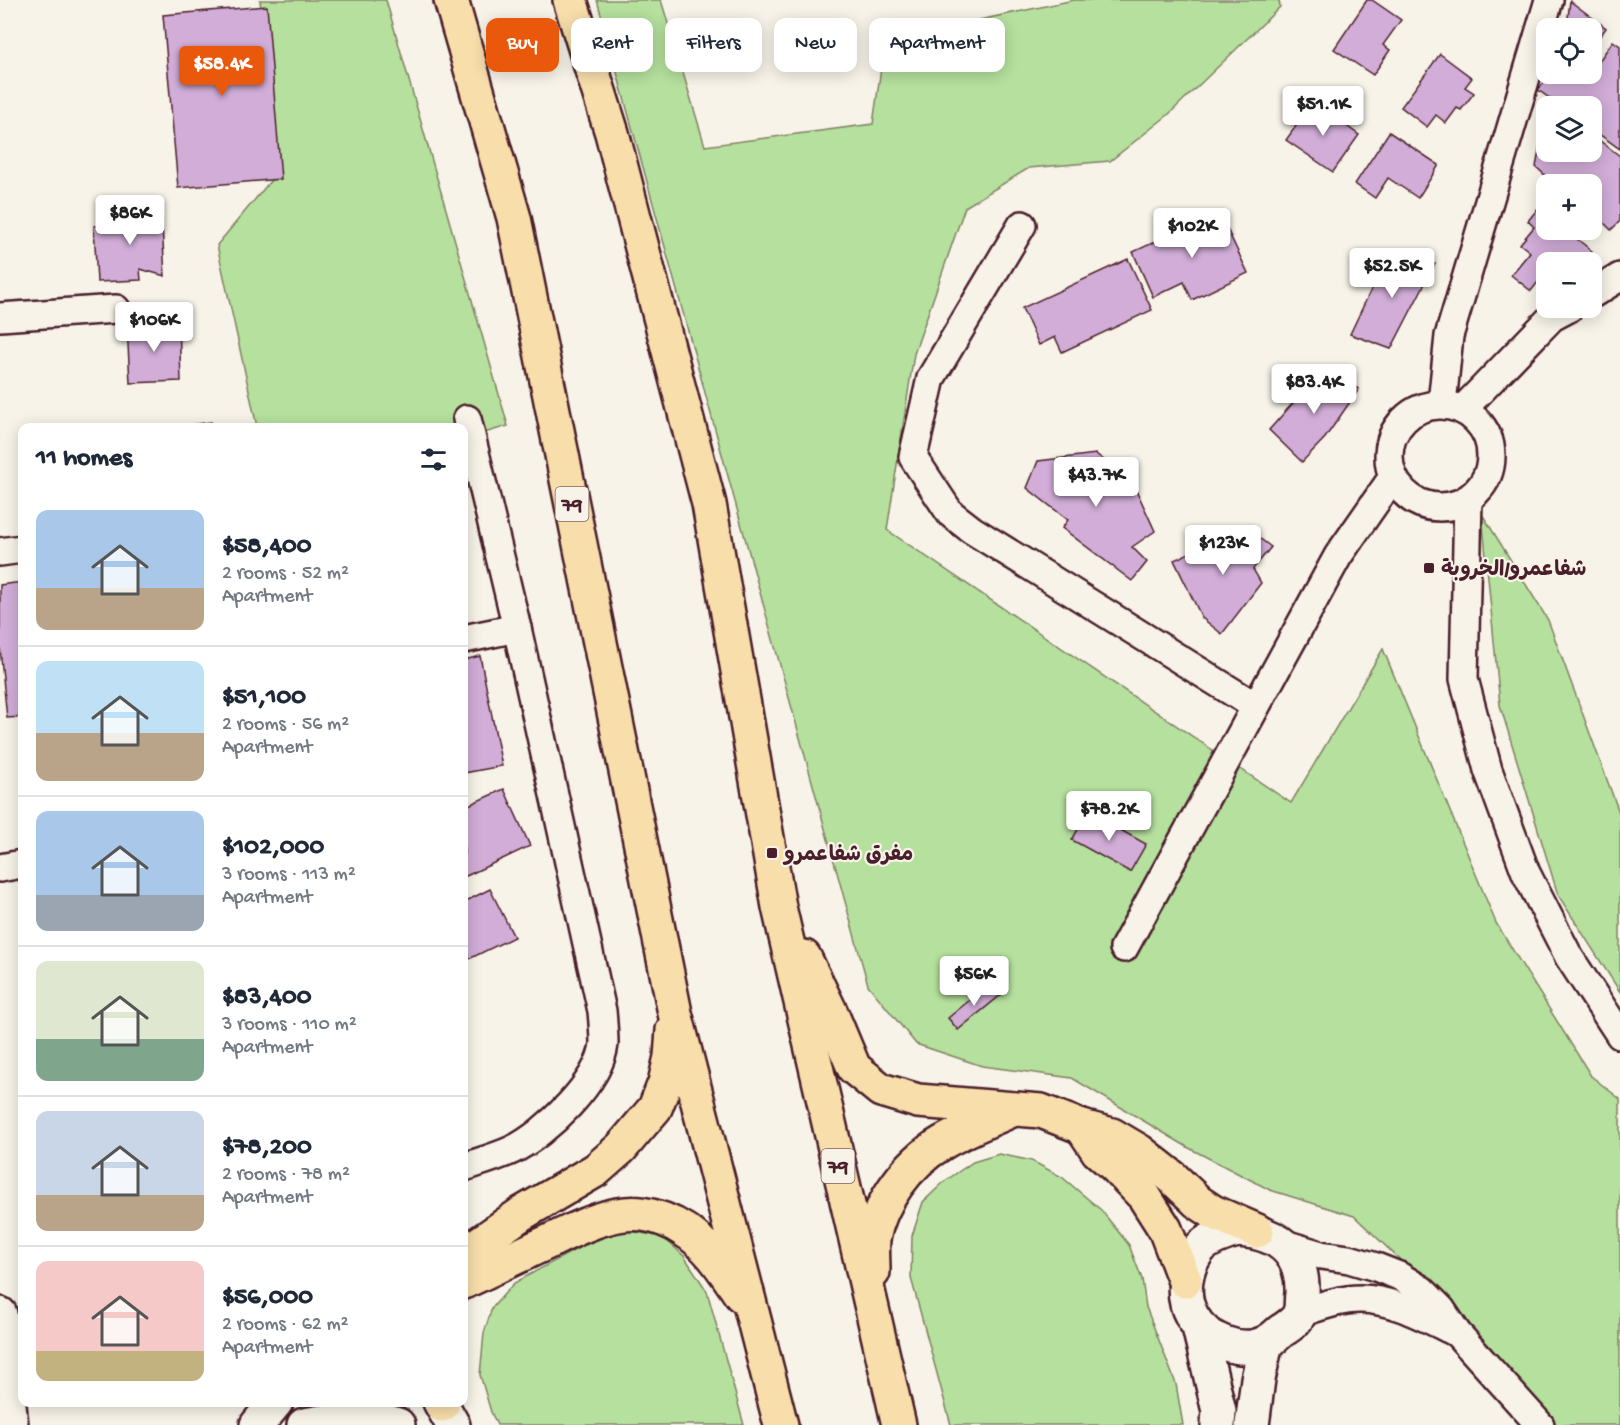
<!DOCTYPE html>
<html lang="en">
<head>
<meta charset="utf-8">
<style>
	body { margin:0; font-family:"Gochi Hand","Playpen Sans Arabic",sans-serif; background:#f2f2f3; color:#1f2937; height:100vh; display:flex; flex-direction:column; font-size:22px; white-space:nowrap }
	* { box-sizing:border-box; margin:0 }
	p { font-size:20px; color:#747a83 }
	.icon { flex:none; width:33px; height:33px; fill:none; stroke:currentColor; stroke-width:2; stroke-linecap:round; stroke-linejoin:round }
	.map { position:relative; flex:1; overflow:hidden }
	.side { position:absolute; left:18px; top:423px; width:450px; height:984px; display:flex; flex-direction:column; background:#fff; border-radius:12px; box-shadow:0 3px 15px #0003 }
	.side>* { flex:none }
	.top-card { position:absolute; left:486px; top:18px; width:570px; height:54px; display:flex; gap:12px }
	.controls { position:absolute; left:1536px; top:18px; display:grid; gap:12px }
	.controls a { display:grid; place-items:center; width:66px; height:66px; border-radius:12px; background:#fff; box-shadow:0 3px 15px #0003; font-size:30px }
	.price { position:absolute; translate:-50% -51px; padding:0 14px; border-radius:6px; background:#fff; color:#222; font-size:20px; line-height:39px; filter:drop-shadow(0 2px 3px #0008) }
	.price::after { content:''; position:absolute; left:50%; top:36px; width:18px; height:14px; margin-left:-9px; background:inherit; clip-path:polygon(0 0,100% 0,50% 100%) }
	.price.on { background:#ea580c; color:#fff }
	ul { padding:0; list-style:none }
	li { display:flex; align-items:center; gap:18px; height:150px; padding:0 18px }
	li+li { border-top:2px solid #e0e1e3 }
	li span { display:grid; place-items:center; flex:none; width:168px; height:120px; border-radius:12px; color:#555 }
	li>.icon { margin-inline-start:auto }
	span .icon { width:72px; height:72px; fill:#fffc; stroke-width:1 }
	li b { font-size:26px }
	h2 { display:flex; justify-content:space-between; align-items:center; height:72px; padding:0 18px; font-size:26px }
	.pill { padding:0 21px; border-radius:12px; background:#fff; box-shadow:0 3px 15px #0003; font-size:21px; line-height:54px }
	.pill.on { background:#ea580c; color:#fff }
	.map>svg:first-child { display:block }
</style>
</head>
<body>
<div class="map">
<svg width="1620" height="1425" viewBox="0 0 1620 1425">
	<rect width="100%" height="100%" fill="#f7f3e8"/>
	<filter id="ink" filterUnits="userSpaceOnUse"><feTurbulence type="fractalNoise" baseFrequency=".0167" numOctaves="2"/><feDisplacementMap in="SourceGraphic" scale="12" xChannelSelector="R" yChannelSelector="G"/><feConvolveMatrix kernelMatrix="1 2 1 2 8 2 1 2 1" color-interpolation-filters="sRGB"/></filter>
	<g filter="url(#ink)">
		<!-- green -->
		<g fill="#b5e09d" stroke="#808064" stroke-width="1.5">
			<path d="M 260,0 L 386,0 L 508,426 L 464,439 L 464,428 L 257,427 L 217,245 L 277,173 Z"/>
			<path d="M 597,0 L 661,0 L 705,146 L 873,124 L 885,40 L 1074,0 L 1279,0 L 1280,7 L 1168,115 L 1110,161 L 1029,168 L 965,207 L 914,354 L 887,530 L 1291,803 L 1383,649 L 1496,923 L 1591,1076 L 1620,1099 L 1620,1425 L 1550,1425 L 1435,1293 L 1354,1216 L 1270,1190 L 1189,1148 L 1072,1078 L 982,1066 L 916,1044 L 868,985 Z"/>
			<path d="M 1482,514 L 1548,620 L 1620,815 L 1620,992 L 1558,895 L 1500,705 Z"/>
			<path d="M 999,1154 L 1032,1161 L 1062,1177 L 1101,1210 L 1129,1245 L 1142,1279 L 1146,1307 L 1176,1384 L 1183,1425 L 951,1425 L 911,1278 L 912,1236 L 923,1202 L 945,1181 L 973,1162 Z"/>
			<path d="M 630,1231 L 663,1237 L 684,1256 L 707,1291 L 744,1425 L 497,1425 L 491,1412 L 480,1375 L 484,1333 L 492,1308 L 514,1283 L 599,1237 Z"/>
		</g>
		<!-- building -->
		<g fill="#d1add7" stroke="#4a1f2b" stroke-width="1.5">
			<path d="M 1367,0 L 1372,0 L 1401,20 L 1383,45 L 1390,50 L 1373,75 L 1334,49 Z"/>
			<path d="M 1570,1 L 1606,28 L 1593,46 L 1592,28 L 1570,28 L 1567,26 Z"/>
			<path d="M 267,6 L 281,179 L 178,188 L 163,15 Z"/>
			<path d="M 1613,41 L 1620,46 L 1620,149 L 1592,129 L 1592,106 L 1561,106 L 1538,90 L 1550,74 L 1592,74 L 1592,55 L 1599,61 Z"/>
			<path d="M 1440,54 L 1472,78 L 1465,87 L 1474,93 L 1461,110 L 1457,108 L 1446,123 L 1436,115 L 1427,127 L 1401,107 Z"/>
			<path d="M 1313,102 L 1359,135 L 1333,172 L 1286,140 Z"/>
			<path d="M 1546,112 L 1546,152 L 1592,152 L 1592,135 L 1620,156 L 1620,221 L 1611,230 L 1592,211 L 1592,184 L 1555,184 L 1536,167 Z"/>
			<path d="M 1389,132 L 1439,165 L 1418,198 L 1388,178 L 1375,198 L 1355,184 Z"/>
			<path d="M 1539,207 L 1546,213 L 1546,230 L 1566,230 L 1592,251 L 1583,262 L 1546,262 L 1546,272 L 1531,291 L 1511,275 L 1530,252 L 1520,244 L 1534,227 L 1528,221 Z"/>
			<path d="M 161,208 L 165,276 L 140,269 L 141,280 L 97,282 L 94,226 L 114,225 L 113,210 Z"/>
			<path d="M 1219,212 L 1248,273 L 1192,300 L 1184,282 L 1153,297 L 1133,252 Z"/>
			<path d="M 1390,250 L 1435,264 L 1391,349 L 1350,334 Z"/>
			<path d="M 1128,259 L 1152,310 L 1062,352 L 1055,337 L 1039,345 L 1022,308 Z"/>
			<path d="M 179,323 L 181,381 L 130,383 L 127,325 Z"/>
			<path d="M 1335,375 L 1359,389 L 1325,438 L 1302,462 L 1269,430 L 1317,376 Z"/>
			<path d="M 211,422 L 211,428 L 170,428 Z"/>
			<path d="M 1096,454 L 1133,483 L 1155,531 L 1132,547 L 1147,562 L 1132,581 L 1062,528 L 1068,520 L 1027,488 L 1038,461 Z"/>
			<path d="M 1245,527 L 1271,547 L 1253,569 L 1261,583 L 1222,634 L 1202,618 L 1174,560 Z"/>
			<path d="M 22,582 L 22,717 L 7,718 L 0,648 L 0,585 Z"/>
			<path d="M 480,656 L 502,766 L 464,773 L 464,660 Z"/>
			<path d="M 504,789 L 530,846 L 464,877 L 464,807 Z"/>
			<path d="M 1088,812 L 1146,844 L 1130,872 L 1072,840 Z"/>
			<path d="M 490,889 L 514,937 L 469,959 L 464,947 L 464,902 Z"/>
			<path d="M 988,985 L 1002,994 L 958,1030 L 948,1018 Z"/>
		</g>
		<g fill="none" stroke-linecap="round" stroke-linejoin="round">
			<defs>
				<g id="street">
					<path d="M 1022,225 L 931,378 L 913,457 L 950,513 L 972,530 L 1255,706"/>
					<path d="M 1592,294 L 1620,277"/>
					<path d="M 0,317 L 116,309"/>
					<path d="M 1442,404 L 1449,336 L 1549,0"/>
					<circle cx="1440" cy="456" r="51"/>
					<path d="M 1463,409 L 1552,317 L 1569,308"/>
					<path d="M 1468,499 L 1464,679 L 1488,770 L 1526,873 L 1569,957 L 1620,1035"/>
					<path d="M 0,552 L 22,549"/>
					<path d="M 464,639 L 517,628"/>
					<path d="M 0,868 L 22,864"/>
					<path d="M 1124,948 L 1338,556 L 1393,477"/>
					<path d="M 464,1167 C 479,1162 497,1157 512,1150 C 545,1134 600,1082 604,1044 C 604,1033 603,1022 602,1011 L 517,628 L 467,419"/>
					<path d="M 1281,1243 L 1321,1255 L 1349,1259 L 1376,1267 L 1399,1276 L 1422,1290 L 1441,1309 L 1457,1333 L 1540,1425"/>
					<path d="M 1300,1313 C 1319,1307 1339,1299 1360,1299 C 1392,1299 1424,1317 1453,1331"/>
				</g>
				<g id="secondary">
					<path d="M 1237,1230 C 1276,1232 1304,1251 1302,1294 C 1301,1299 1302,1307 1300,1312 C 1298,1320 1288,1327 1281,1331 C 1277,1335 1272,1339 1267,1342 C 1241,1356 1205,1340 1192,1316 C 1180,1295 1185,1267 1200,1248 C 1209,1238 1224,1234 1237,1230 Z"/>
					<path d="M 0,1314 L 11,1425"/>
					<path d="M 1199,1327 L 1219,1411 L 1218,1425"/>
					<path d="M 440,1402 L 453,1425"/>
					<path d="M 257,1425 L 276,1402"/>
					<path d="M 304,1425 C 335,1420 368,1413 398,1425"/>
					<path d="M 1252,1425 L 1258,1379 L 1266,1343"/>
				</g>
				<g id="highway">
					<path d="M 451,0 L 514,218 L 675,1013 L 781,1425"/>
					<path d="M 570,0 L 612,133 L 709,504 L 779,907 L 899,1425"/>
					<path d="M 804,957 L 831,1013 L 854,1068 L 881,1090 L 918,1101 L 1041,1111 L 1082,1127 L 1112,1135 L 1139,1151 L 1172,1177 L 1198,1202 L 1213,1212 L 1257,1231"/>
					<path d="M 1082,1127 L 1098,1151 L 1116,1167 L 1144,1196 L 1165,1229 L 1185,1281"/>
					<path d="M 464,1253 L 480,1243 L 521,1214 L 596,1170 L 621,1148 L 655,1108 L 665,1083 L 671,1057 L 673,1030"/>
					<path d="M 873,1272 C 873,1261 872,1250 873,1239 C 880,1201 908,1163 942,1143 C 964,1130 990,1120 1014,1109"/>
					<path d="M 464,1282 C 491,1269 518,1256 546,1243 C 574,1230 610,1210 642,1214 C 656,1216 672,1222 684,1230 C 709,1245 725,1272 741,1295"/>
					<path d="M 442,1405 L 442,1402"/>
				</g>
			</defs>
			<!-- street casing -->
			<use href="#street" stroke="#4a1f2b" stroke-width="32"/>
			<!-- secondary casing -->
			<use href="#secondary" stroke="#4a1f2b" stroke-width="38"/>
			<!-- highway casing -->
			<use href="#highway" stroke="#4a1f2b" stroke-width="38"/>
			<!-- street -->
			<use href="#street" stroke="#f7f3e8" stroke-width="27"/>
			<!-- secondary -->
			<use href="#secondary" stroke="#f7f3e8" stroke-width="33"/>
			<!-- highway -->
			<use href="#highway" stroke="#f8deab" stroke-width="33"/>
		</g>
	</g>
	<!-- markers -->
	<g fill="#4a1f2b" stroke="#f7f3e8" stroke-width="2">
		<rect x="1423" y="562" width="12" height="12" rx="3"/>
		<rect x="766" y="847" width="12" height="12" rx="3"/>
	</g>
	<g text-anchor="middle" stroke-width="4.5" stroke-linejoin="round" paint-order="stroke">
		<!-- shield labels -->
		<g fill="#f7f3e8" stroke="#7e5f64" stroke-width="1.5">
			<rect x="555.5" y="487" width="33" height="34" rx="4.5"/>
			<rect x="821.5" y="1149" width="33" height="34" rx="4.5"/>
		</g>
		<g font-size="20" font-weight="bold" fill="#4a1f2b">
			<text x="572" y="511">79</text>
			<text x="838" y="1173">79</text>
		</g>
		<!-- poi labels -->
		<g font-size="21" font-weight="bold" fill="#4a1f2b" stroke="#f7f3e8" text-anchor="start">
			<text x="1441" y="575">شفاعمرو/الخروبة</text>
			<text x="784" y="860">مفرق شفاعمرو</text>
		</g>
	</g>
</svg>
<div class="controls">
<a><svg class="icon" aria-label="locate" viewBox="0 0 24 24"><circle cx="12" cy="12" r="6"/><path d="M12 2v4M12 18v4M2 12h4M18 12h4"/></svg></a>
<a><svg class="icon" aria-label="layers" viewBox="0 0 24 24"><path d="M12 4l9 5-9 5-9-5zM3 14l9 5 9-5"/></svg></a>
<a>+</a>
<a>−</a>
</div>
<b class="price on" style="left:222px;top:97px">$58.4K</b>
<b class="price" style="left:1323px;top:137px">$51.1K</b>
<b class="price" style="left:130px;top:246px">$86K</b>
<b class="price" style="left:1192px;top:259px">$102K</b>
<b class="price" style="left:1392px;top:299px">$52.5K</b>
<b class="price" style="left:154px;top:353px">$106K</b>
<b class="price" style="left:1314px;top:415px">$83.4K</b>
<b class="price" style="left:1096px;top:508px">$43.7K</b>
<b class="price" style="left:1223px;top:576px">$123K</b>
<b class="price" style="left:1109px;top:842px">$78.2K</b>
<b class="price" style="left:974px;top:1007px">$56K</b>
<div class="top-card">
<a class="pill on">Buy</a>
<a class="pill">Rent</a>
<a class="pill">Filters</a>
<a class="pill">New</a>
<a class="pill">Apartment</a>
</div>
<section class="side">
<h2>11 homes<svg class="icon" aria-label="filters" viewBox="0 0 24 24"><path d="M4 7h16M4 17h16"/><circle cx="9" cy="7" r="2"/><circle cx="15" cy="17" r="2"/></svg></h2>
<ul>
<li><span style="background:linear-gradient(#a9c7e8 65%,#b9a48a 0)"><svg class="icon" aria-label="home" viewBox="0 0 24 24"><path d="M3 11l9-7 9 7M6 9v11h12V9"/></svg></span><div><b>$58,400</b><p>2 rooms · 52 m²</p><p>Apartment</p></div></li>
<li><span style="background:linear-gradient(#bfe0f5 60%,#b9a48a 0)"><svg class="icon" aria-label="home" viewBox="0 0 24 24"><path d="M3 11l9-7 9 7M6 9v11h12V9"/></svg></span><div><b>$51,100</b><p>2 rooms · 56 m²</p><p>Apartment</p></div></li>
<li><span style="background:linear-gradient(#a9c7e8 70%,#9aa5b1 0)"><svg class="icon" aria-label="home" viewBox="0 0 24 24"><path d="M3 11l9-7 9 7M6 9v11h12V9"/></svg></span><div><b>$102,000</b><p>3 rooms · 113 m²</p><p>Apartment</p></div></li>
<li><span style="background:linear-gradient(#dfe7d0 65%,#7fa58c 0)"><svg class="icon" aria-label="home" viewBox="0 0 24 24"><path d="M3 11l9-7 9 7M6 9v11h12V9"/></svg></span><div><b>$83,400</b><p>3 rooms · 110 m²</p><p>Apartment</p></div></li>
<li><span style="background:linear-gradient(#c9d6e8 70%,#b9a48a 0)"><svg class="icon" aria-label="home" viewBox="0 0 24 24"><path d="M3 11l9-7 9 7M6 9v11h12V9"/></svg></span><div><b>$78,200</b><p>2 rooms · 78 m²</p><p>Apartment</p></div></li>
<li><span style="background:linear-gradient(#f6c9c9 75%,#c2b280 0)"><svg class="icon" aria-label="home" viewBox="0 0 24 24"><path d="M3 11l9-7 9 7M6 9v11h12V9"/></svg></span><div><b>$56,000</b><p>2 rooms · 62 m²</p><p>Apartment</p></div></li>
</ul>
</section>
</div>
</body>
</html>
